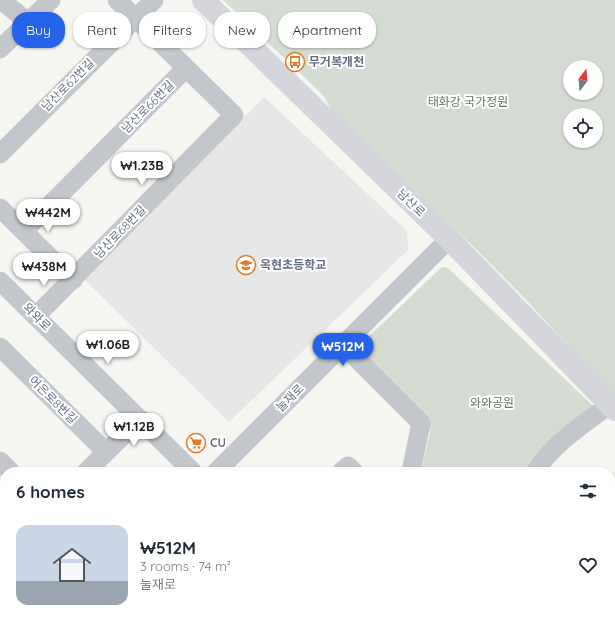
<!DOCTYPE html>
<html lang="en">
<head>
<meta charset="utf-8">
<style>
	body { margin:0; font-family:Quicksand,"Noto Sans KR",sans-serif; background:#f2f2f3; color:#1f2937; height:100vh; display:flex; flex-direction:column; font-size:15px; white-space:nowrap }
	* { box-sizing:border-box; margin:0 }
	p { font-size:13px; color:#747a83 }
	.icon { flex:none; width:22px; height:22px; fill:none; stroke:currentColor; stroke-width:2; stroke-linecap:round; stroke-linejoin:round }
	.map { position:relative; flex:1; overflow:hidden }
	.side { position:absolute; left:0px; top:467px; width:615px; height:156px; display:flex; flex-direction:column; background:#fff; border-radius:16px 16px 0 0; box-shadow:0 1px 3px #0004 }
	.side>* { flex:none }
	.guide { position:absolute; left:12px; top:12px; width:400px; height:36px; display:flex; gap:8px }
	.needle { width:26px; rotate:17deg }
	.tools { position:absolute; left:563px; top:60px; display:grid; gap:8px }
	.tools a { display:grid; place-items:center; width:40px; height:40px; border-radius:50%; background:#fff; box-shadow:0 1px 3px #0004; font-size:20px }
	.price { position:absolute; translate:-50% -34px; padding:0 9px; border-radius:14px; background:#fff; color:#222; font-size:13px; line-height:26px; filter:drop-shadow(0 1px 2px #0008) }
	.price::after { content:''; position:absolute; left:50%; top:24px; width:12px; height:9px; margin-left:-6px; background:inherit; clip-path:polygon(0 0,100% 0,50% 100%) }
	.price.active { background:#2563eb; color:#fff }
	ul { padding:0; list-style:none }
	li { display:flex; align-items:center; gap:12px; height:100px; padding:0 16px }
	li span { display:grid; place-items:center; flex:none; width:112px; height:80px; border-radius:12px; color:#555 }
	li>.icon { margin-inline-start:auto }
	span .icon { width:48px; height:48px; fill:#fffc; stroke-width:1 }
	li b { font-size:17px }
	h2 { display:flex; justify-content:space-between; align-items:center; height:48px; padding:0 16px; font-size:17px }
	.tag { padding:0 14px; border-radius:16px; background:#fff; box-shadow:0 1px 3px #0004; font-size:14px; line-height:36px }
	.tag.active { background:#2563eb; color:#fff }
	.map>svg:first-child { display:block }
</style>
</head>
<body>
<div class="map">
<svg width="615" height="623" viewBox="0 0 615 623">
	<rect width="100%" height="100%" fill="#f5f5f2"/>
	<!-- built -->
	<path fill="#e5e6e5" d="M 264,97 L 407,231 L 408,250 L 229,422 L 85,280 Z"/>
	<!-- green -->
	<g fill="#d5dcd3" fill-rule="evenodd">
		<path d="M 223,0 L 615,0 L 615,398 L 530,304 L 478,251 L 335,116 L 322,94 ZM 570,67 L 596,67 L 596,93 L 570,93 ZM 570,115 L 596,115 L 596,141 L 570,141 Z"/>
		<path d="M 442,267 L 448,268 L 593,406 C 570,425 538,444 524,472 L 421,472 L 430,432 L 427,420 L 361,352 L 363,342 Z"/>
		<path d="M 391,618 L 486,618 L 485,623 L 390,623 Z"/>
	</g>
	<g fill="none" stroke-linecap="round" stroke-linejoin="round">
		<!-- minor -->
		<g stroke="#c3c6ca" stroke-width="19">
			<path d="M 1,0 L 28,22"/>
			<path d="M 0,49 L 51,0"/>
			<path d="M 0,154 L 154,0"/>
			<path d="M 0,208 L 73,280"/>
			<path d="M 24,231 L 186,68"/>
			<path d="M 0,281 L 193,472"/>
			<path d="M 36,316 L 234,115 L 117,0"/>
			<path d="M 343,345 L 421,423 L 411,472"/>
			<path d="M 0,347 L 106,452"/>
			<path d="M 0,461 L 11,472"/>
			<path d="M 86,472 L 140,419"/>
			<path d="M 216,472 L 449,239"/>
			<path d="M 341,472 L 348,466 L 354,472"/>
			<path d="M 535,472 C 552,444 584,424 609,405"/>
			<path d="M 610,544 L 615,548"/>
			<path d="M 0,557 L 5,552"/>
			<path d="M 110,618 L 116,623"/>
			<path d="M 225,618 L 230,623"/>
			<path d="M 348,618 L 355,623"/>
			<path d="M 583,618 L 588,623"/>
			<path d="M 64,623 L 69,618"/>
			<path d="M 195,623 L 200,618"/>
			<path d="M 378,623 L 379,618"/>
			<path d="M 498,623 L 499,618"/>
		</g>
		<!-- major -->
		<path stroke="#d4d6dc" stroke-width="22" d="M 203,0 L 449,239 L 615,410"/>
	</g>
	<!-- icons -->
	<defs>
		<symbol id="bus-ring" viewBox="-11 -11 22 22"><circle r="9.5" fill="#fff" stroke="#e27b25" stroke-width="1.5"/><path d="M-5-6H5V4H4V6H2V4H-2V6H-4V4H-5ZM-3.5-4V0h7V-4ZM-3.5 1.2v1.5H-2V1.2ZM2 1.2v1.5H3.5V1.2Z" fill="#e27b25"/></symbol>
		<symbol id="school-ring" viewBox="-11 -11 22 22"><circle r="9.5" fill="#fff" stroke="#e27b25" stroke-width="1.5"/><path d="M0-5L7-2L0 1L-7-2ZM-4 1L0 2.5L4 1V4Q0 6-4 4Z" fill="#e27b25"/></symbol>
		<symbol id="supermarket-ring" viewBox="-11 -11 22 22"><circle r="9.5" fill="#fff" stroke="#e27b25" stroke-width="1.5"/><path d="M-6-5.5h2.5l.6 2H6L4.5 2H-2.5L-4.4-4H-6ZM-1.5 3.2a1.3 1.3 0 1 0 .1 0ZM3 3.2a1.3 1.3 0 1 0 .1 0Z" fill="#e27b25"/></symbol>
	</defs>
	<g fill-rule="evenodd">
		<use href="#bus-ring" x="284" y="51" width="22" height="22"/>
		<use href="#school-ring" x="235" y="254" width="22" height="22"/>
		<use href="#supermarket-ring" x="185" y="432" width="22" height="22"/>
	</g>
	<g text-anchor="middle" stroke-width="4" stroke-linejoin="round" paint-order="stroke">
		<!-- poi labels -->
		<g font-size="12" font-weight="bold" fill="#646f83" stroke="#fff" text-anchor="start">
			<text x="309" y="66">무거복개천</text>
			<text x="260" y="269">옥현초등학교</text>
			<text x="210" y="447">CU</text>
		</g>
		<!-- street labels -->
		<g font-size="12" fill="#646f83" stroke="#fff">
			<text transform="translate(68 85) rotate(-45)" y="4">남산로62번길</text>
			<text transform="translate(148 107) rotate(-45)" y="4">남산로66번길</text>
			<text transform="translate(411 203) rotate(44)" y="4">남산로</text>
			<text transform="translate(120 232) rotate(-46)" y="4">남산로68번길</text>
			<text transform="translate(37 317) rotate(45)" y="4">와와로</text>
			<text transform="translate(290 398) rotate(-45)" y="4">눌재로</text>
			<text transform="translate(53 400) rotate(45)" y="4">어은로8번길</text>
		</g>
		<!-- park labels -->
		<g font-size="12" fill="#637a64" stroke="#fff">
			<text x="468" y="106">태화강 국가정원</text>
			<text x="492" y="407">와와공원</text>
		</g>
	</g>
</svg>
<div class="tools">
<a><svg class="needle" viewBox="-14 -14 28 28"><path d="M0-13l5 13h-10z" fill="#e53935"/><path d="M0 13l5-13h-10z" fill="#747a83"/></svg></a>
<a><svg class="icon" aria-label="locate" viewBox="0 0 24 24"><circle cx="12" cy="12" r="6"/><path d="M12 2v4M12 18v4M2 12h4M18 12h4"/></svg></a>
</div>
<b class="price" style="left:142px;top:186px">₩1.23B</b>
<b class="price" style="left:48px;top:233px">₩442M</b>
<b class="price" style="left:44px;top:287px">₩438M</b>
<b class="price" style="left:108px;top:365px">₩1.06B</b>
<b class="price active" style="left:343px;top:367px">₩512M</b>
<b class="price" style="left:134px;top:447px">₩1.12B</b>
<div class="guide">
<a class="tag active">Buy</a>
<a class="tag">Rent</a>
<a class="tag">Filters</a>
<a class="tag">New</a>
<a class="tag">Apartment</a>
</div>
<section class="side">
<h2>6 homes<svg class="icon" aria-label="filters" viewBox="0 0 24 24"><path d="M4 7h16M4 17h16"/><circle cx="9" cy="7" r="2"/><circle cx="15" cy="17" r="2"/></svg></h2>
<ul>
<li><span style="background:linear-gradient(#c9d6e8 70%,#9aa5b1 0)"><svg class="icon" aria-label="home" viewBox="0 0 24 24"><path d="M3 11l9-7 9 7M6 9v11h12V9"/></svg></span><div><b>₩512M</b><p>3 rooms · 74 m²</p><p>눌재로</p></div><svg class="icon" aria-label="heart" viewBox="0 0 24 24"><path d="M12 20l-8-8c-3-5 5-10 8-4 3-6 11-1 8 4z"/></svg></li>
</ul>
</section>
</div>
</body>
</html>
